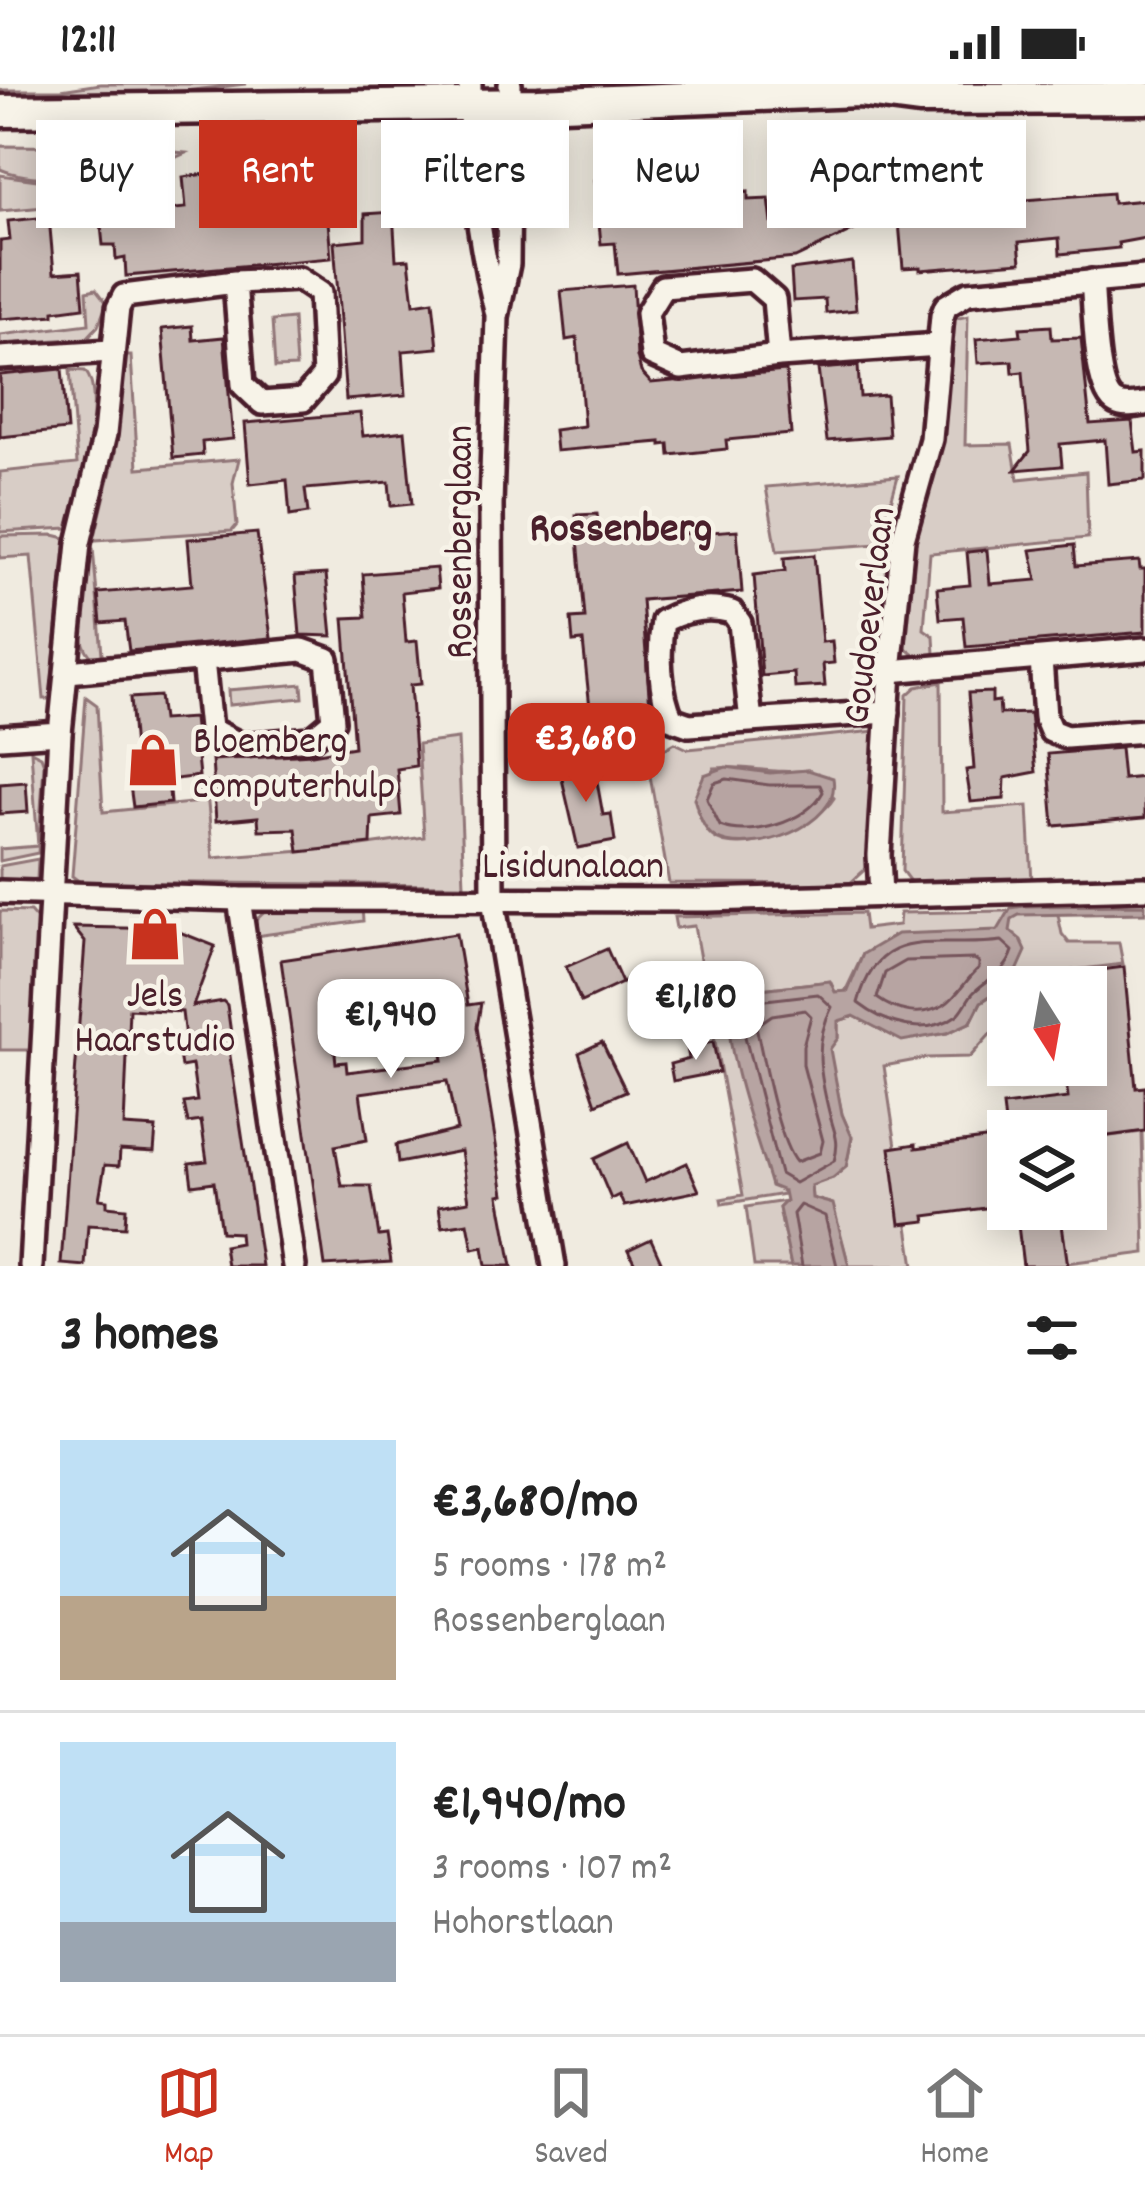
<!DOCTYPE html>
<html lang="en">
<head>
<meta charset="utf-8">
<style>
	body { margin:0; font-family:Dekko,sans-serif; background:#f6f6f6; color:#222; height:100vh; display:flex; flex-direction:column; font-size:45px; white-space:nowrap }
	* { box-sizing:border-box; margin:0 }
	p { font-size:39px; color:#767676 }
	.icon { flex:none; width:66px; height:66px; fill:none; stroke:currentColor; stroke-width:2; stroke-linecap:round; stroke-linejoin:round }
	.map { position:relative; height:1182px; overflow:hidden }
	.panel { display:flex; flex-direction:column; background:#fff; flex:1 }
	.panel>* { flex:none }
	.banner { position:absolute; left:36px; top:36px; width:1074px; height:108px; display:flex; gap:24px }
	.needle { width:78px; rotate:169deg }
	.tools { position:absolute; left:987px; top:882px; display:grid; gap:24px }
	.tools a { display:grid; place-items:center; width:120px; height:120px; border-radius:0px; background:#fff; box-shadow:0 6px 30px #0003; font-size:60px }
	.price { position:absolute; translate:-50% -102px; padding:0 27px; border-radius:24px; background:#fff; color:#222; font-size:39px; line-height:78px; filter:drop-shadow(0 3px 6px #0008) }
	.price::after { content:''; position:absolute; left:50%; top:72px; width:36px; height:27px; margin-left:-18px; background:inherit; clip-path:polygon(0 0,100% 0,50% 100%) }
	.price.on { background:#c8321e; color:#fff }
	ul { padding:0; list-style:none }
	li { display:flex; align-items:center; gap:36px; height:300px; padding:0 60px }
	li+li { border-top:3px solid #e0e0e0 }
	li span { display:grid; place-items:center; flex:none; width:336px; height:240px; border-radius:0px; color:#555 }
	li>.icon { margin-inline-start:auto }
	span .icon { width:144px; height:144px; fill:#fffc; stroke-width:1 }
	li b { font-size:51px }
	h2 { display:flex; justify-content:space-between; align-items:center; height:144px; padding:0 60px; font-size:51px }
	.pill { padding:0 42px; border-radius:0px; background:#fff; box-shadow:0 6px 30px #0003; font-size:42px; line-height:108px }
	.pill.on { background:#c8321e; color:#fff }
	.status { display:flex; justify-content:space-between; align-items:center; height:84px; padding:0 60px; background:#fff; direction:ltr }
	.status svg { height:33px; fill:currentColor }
	.menu { display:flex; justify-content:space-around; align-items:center; height:168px; border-top:3px solid #e0e0e0; background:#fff; font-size:33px; color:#767676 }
	.menu a { display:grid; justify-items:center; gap:6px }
	.menu .on { color:#c8321e }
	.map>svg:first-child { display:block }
</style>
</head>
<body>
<div class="status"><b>12:11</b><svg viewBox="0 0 49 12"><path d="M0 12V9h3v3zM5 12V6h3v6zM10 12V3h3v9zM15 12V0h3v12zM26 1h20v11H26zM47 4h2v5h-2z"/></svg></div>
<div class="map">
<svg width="1145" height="1182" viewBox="0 0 1145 1182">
	<rect width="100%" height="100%" fill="#f0ebe0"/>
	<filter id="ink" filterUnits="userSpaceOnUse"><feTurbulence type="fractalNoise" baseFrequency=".00833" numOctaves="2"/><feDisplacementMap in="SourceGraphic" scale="24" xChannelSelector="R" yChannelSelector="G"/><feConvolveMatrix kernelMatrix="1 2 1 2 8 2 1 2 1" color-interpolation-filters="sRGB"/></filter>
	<g filter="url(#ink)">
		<!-- green -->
		<g fill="#d8cdc6" stroke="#917678" stroke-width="3" fill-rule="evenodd">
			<path d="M 100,0 L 246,0 L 105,16 L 0,17 L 0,6 L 61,6 Z"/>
			<path d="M 0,62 L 116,63 L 186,69 C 142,90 45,104 0,85 Z"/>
			<path d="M 0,91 L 67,100 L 73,103 L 78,120 L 0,127 Z"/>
			<path d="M 96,205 L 107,219 L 98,242 L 87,254 L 0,260 L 0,251 L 89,240 L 87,207 Z"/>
			<path d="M 968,232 L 965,361 L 1012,360 L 1018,395 L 1086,388 L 1088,454 L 930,469 L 924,545 L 934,552 L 935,570 L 916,572 L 902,561 L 909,476 L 923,416 L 936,381 L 954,235 Z"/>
			<path d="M 293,235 L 296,283 L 275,284 L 272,237 Z"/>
			<path d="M 124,272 L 131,272 L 138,384 L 239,375 L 233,399 L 237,441 L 232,447 L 94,456 L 115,370 Z"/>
			<path d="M 70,286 L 85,287 C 108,312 77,412 68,444 L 0,448 L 0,388 L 77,380 Z"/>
			<path d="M 898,392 L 879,460 L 777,467 L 766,403 Z"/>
			<path d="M 54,451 L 66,454 L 50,615 L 44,615 L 31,472 L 0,474 L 0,452 Z"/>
			<path d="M 93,464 L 102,570 L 111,574 L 97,577 C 66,558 88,495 93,464 Z"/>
			<path d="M 941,598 L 942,728 L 1028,722 L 1032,798 L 911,799 L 902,787 L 907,611 L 916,603 Z"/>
			<path d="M 302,600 L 303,614 L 229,621 L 228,606 Z"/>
			<path d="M 86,613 L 97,621 L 103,728 L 201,718 L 199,697 L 206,698 L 213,774 L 355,763 L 424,753 L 418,660 L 458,655 L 464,801 L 80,798 L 72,792 Z"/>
			<path d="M 876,647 L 873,778 L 849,800 L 669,799 L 647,675 L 675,659 L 688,665 ZM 714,684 C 746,681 775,691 808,686 L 834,714 C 818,741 740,776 712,752 C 705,747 701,734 697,726 Z"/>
			<path d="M 31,667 L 41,672 L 44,680 L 38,769 L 0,777 L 0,765 L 38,762 Z"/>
			<path d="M 38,775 L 37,795 L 0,800 L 0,782 Z"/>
			<path d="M 362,824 L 363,837 L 255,852 L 256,836 L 268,825 Z"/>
			<path d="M 1057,826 L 1062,850 L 1069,859 L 1119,859 L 1123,880 L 1051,889 L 1036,903 L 1008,903 L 1008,930 L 970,973 L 927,974 L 884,982 L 914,1182 L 849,1182 L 832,1120 L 812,1114 L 811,1101 L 833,1094 L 846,1083 L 852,1054 L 842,1030 L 829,965 L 838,954 L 838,937 L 854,932 L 902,956 L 947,949 L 971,938 L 981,918 L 1005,903 L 1015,850 L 1004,845 L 863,870 L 845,908 L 835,908 L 830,897 L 761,905 L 730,923 L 729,946 L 755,1047 L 784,1110 L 722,1120 L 721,1115 L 743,1111 L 694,842 L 676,844 L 674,833 L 863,829 L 865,845 L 899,841 L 900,829 Z"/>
			<path d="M 0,827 L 30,828 L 40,839 L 31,966 L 0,966 Z"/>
			<path d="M 1142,1048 L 1145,1169 L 1067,1179 L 1062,1141 L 1054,1141 L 1051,1125 L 1086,1125 L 1086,1055 Z"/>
			<path d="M 786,1117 L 779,1124 L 791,1182 L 754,1182 L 746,1123 Z"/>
		</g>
		<!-- water -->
		<g fill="#b7a4a2" stroke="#8b6f72" stroke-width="3">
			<path d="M 726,683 L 770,689 L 808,686 L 833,694 C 842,743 749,772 716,754 C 703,747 698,728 694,714 L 704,691 Z"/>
			<path d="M 1145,821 L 1145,829 L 1019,831 L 1012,835 L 1010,847 L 1021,856 L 1026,867 L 1013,896 L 981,918 L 971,938 L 947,949 L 902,957 L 854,932 L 838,937 L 838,954 L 830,965 L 842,1030 L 852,1053 L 846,1083 L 833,1094 L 811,1102 L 812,1114 L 833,1120 L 849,1182 L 791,1182 L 779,1124 L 786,1117 L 784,1107 L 771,1102 C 759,1060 722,963 730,924 L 761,905 L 830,897 L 835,908 L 848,907 L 863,870 L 897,850 L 998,846 L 1011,824 L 1024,822 Z"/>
		</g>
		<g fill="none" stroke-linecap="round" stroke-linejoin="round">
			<!-- shore -->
			<g stroke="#76545b" stroke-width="3">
				<path d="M 727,695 L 769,701 L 820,701 L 823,708 C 807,738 750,754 720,742 L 707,715 L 714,699 Z"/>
				<path d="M 1002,857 L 1013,867 C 1005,891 990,892 974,908 C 967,915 964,926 957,931 C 926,954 885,940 858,919 C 880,837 936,866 1002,857 Z"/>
				<path d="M 974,875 L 979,878 L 979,884 C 967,894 956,914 944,921 C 921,934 896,928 877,914 L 885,889 L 906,877 Z"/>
				<path d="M 818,910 L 832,923 C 813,959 820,992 830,1032 C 835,1050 840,1058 834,1077 L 795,1099 L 780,1090 L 740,933 L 766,916 Z"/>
				<path d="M 805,926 L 811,932 L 803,962 L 803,981 L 823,1057 L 820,1069 L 796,1078 C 778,1057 763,973 756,942 L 772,931 Z"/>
				<path d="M 802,1182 L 793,1130 L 800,1121 L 825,1132 L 837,1182"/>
			</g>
		</g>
		<!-- building -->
		<g fill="#c6b8b3" stroke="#4a1f2b" stroke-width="3" fill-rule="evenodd">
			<path d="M 725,87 L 728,110 L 748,108 L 748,116 L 769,115 L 772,139 L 849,129 L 867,140 L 795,174 L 618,190 L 615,159 L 601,160 L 595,96 L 637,91 L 640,116 L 688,111 L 686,91 Z"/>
			<path d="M 222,88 L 225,107 L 271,103 L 272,117 L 326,113 L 331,174 L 126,192 L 125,174 L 116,176 L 115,161 L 103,161 L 100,132 L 186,124 L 183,93 Z"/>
			<path d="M 1112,109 L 1113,119 L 1145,116 L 1145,154 L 1118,159 L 1119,164 L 1060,170 L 1059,154 L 1019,158 L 1021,178 L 920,186 L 920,183 L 903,184 L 898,127 L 966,121 L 965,113 L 986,111 L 987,119 Z"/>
			<path d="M 393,128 L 396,176 L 409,175 L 414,220 L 433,217 L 438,264 L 403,267 L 406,311 L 346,316 L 334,158 L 365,155 L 365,130 Z"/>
			<path d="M 49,133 L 54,189 L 81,187 L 84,223 L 54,227 L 54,231 L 0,235 L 0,157 L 10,156 L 8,137 Z"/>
			<path d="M 852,178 L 856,226 L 826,229 L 825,215 L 793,217 L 791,186 Z"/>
			<path d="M 633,201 L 637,273 L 641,288 L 651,299 L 786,287 L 791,350 L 726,356 L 727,365 L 670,371 L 669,360 L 661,361 L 661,358 L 556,367 L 554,346 L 584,342 L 577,254 L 566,256 L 561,207 Z"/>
			<path d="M 192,242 L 193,256 L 224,253 L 233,355 L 202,358 L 203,371 L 173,374 L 162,245 Z"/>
			<path d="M 1051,242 L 1052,255 L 1081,254 L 1090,340 L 1132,337 L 1136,368 L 1145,367 L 1145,396 L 1108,400 L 1105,356 L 1060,360 L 1062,382 L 1015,386 L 1030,367 L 1023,288 L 1013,289 L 1012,277 L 978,279 L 976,255 L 1021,251 L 1020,244 Z"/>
			<path d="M 858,282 L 860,313 L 886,311 L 889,352 L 827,357 L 818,285 Z"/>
			<path d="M 62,285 L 67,346 L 0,353 L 0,291 Z"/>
			<path d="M 360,329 L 363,352 L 405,347 L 412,420 L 391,422 L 389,398 L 305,405 L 308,429 L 290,432 L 287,396 L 250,400 L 245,339 Z"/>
			<path d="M 597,430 L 599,446 L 655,443 L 656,452 L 737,446 L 742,508 L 642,516 L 651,637 L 592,643 L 583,557 L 573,558 L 571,535 L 585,534 L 576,431 Z"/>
			<path d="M 257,449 L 271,554 L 129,567 L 125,537 L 101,539 L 98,509 L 192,501 L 188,455 Z"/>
			<path d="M 1074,461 L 1076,482 L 1139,477 L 1140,485 L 1145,485 L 1145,548 L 966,563 L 963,533 L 940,535 L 937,504 L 970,501 L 967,468 L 987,466 L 990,500 L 1037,496 L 1031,466 Z"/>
			<path d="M 814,471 L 822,558 L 832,557 L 834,579 L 823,580 L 825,602 L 795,604 L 794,589 L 762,592 L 754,491 L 785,487 L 784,474 Z"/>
			<path d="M 436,484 L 438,504 L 402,508 L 406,558 L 417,557 L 421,600 L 410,601 L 416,682 L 397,685 L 401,731 L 372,734 L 371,760 L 299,768 L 296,745 L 259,746 L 258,733 L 216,737 L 212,676 L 312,670 L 354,663 L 344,534 L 366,533 L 363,490 Z"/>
			<path d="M 326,490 L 332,552 L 300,551 L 295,492 Z"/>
			<path d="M 992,608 L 992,618 L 999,617 L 1000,630 L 1030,629 L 1036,688 L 1005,694 L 1004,715 L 971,718 L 966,686 L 974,685 L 968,609 Z"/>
			<path d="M 159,612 L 162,636 L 193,634 L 199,692 L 168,696 L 170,719 L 133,723 L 129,694 L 136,693 L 130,614 Z"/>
			<path d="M 1120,664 L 1123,695 L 1145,693 L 1145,734 L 1054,742 L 1048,670 Z"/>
			<path d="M 593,676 L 603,731 L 611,730 L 615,757 L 578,764 L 559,682 Z"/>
			<path d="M 26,698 L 28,728 L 0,730 L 0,700 Z"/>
			<path d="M 73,843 L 172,845 L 215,862 L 193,922 L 223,917 L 227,921 L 232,957 L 228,959 L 262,1182 L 227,1182 L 224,1162 L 240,1159 L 239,1149 L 221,1148 L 214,1098 L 192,1101 L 189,1079 L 207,1077 L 201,1037 L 188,1039 L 184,1019 L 197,1017 L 192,981 L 181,983 L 178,963 L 186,962 L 182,928 L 129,925 L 124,1042 L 156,1044 L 154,1068 L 120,1066 L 119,1082 L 105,1081 L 99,1115 L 107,1116 L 107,1122 L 126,1124 L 125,1143 L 88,1141 L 85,1182 L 61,1180 L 85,858 Z"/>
			<path d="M 456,850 L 468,921 L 481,919 L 477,943 L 504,1110 L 499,1111 L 512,1182 L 486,1182 L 483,1163 L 473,1165 L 468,1139 L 442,1143 L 439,1122 L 469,1117 L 461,1067 L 398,1079 L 396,1061 L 457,1046 L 447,997 L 360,1009 L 367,1056 L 335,1062 L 342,1102 L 371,1102 L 379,1152 L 387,1151 L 391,1178 L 325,1182 L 281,876 ZM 379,903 L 385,934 L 434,925 L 443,976 L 347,988 L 346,978 L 336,979 L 332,940 L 340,938 L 338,909 Z"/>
			<path d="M 607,865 L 622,899 L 581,918 L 566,883 Z"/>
			<path d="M 1124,883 L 1136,1004 L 1145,1003 L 1145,1047 L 1086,1055 L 1086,1047 L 1006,1047 L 1003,1022 L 1068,1014 L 1064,981 L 1086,981 L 1086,888 Z"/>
			<path d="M 602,958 L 626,1007 L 596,1020 L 579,969 Z"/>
			<path d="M 713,958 L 719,988 L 673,997 L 670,980 L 689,975 L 687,963 Z"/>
			<path d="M 1008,1052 L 1008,1121 L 925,1132 L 926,1137 L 900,1140 L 890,1064 L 916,1060 L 916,1064 Z"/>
			<path d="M 628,1059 L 645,1098 L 687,1079 L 699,1107 L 624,1122 L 619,1111 L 611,1115 L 594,1075 Z"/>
			<path d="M 1016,1125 L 1051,1125 L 1054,1141 L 1062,1141 L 1068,1182 L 1023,1182 Z"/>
			<path d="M 651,1155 L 663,1182 L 636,1182 L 628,1166 Z"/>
		</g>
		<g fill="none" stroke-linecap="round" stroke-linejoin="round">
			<defs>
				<g id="minor">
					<path d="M 470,0 C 469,75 478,154 496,227"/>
					<path d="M 510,0 L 508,180 L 497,233 L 491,421 L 493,815 L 554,1182"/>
					<path d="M 1092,197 C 1095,223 1094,308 1116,319 C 1125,324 1135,321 1145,320"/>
					<path d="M 779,272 L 774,215 L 752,196 L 663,203 L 647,229 L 652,271 L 681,284 L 779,272 L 939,261"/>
					<path d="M 0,274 L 111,267"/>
					<path d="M 1041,575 L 1045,633 L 1051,647 L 1066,653 L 1145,647"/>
					<path d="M 890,587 L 1145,565"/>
					<path d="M 68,588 L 302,566 L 327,575 L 333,637 L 311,655 L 241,661 L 210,645 L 203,576"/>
					<path d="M 751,637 L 740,539 L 732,528 C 708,521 684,526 663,537 C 658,567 659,608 672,635 L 689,641 L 888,628"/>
					<path d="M 0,653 L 60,649"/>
					<path d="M 0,808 L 239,815 L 708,816 L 1145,804"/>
					<path d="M 881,811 L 879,771 L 890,587 L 903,455 L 931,355 L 942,232 L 946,222 L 968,209 L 1145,193"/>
					<path d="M 239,815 L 294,1182"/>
					<path d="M 31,1182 L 60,649 L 79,459 L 105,350 L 118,224 L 124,212 L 235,198 L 243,301 L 262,319 L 303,316 L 324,292 L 320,209 L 299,195 L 235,198"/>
				</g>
				<path id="secondary" d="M 0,27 L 538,20 L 858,7 L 919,15 L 1145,14"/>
			</defs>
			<!-- minor casing -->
			<use href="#minor" stroke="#4a1f2b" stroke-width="30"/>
			<!-- secondary casing -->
			<use href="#secondary" stroke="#4a1f2b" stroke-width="39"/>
			<!-- minor -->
			<use href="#minor" stroke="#f7f3e8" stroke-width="21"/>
			<!-- secondary -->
			<use href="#secondary" stroke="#f7f3e8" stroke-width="30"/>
		</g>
	</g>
	<!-- icons -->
	<defs>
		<symbol id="shop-bare" viewBox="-9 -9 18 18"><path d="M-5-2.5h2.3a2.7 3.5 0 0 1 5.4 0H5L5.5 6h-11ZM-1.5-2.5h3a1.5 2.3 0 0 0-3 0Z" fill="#c8321e" stroke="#f7f3e8" stroke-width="2.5" paint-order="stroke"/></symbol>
	</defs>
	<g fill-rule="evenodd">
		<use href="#shop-bare" x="115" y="638" width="76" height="76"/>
		<use href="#shop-bare" x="117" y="812" width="76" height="76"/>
	</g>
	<g text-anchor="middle" stroke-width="9" stroke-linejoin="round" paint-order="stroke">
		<!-- street labels -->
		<g font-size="39" fill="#4a1f2b" stroke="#f7f3e8">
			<text transform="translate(457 458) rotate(-90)" y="14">Rossenberglaan</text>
			<text transform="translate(866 531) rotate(-83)" y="14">Goudoeverlaan</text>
			<text x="573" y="793">Lisidunalaan</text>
		</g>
		<!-- poi labels -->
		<g font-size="39" fill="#4a1f2b" stroke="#f7f3e8" text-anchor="start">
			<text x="193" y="668">Bloemberg<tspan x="193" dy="45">computerhulp</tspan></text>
			<text x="155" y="922" text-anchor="middle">Jels<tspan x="155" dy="45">Haarstudio</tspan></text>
		</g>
		<!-- neighbourhood labels -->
		<g font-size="42" font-weight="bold" fill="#4a1f2b" stroke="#f7f3e8">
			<text x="621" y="456">Rossenberg</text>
		</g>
	</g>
</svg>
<div class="tools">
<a><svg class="needle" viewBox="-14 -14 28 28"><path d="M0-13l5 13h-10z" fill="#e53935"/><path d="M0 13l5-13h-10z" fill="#767676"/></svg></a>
<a><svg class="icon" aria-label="layers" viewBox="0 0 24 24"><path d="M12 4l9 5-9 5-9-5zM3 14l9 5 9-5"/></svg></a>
</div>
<b class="price on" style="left:586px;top:721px">€3,680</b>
<b class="price" style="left:696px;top:979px">€1,180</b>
<b class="price" style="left:391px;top:997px">€1,940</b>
<div class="banner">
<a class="pill">Buy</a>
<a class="pill on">Rent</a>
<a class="pill">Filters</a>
<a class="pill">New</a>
<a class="pill">Apartment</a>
</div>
</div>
<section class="panel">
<h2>3 homes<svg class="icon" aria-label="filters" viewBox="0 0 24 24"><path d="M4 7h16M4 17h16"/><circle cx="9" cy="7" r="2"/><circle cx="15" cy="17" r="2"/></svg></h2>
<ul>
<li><span style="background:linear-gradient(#bfe0f5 65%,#b9a48a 0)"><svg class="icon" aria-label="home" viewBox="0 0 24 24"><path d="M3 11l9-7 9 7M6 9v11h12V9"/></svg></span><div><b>€3,680/mo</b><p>5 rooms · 178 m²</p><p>Rossenberglaan</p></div></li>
<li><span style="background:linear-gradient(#bfe0f5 75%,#9aa5b1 0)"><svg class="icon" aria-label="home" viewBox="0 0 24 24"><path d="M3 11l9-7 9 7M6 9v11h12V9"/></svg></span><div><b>€1,940/mo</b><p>3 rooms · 107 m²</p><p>Hohorstlaan</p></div></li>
</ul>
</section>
<nav class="menu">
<a class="on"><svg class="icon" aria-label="map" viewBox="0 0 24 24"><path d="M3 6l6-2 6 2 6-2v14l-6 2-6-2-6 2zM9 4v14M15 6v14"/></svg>Map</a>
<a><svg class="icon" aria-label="saved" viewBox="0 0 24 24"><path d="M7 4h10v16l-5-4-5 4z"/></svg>Saved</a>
<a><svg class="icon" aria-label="home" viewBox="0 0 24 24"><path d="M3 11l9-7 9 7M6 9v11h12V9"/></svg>Home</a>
</nav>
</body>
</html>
